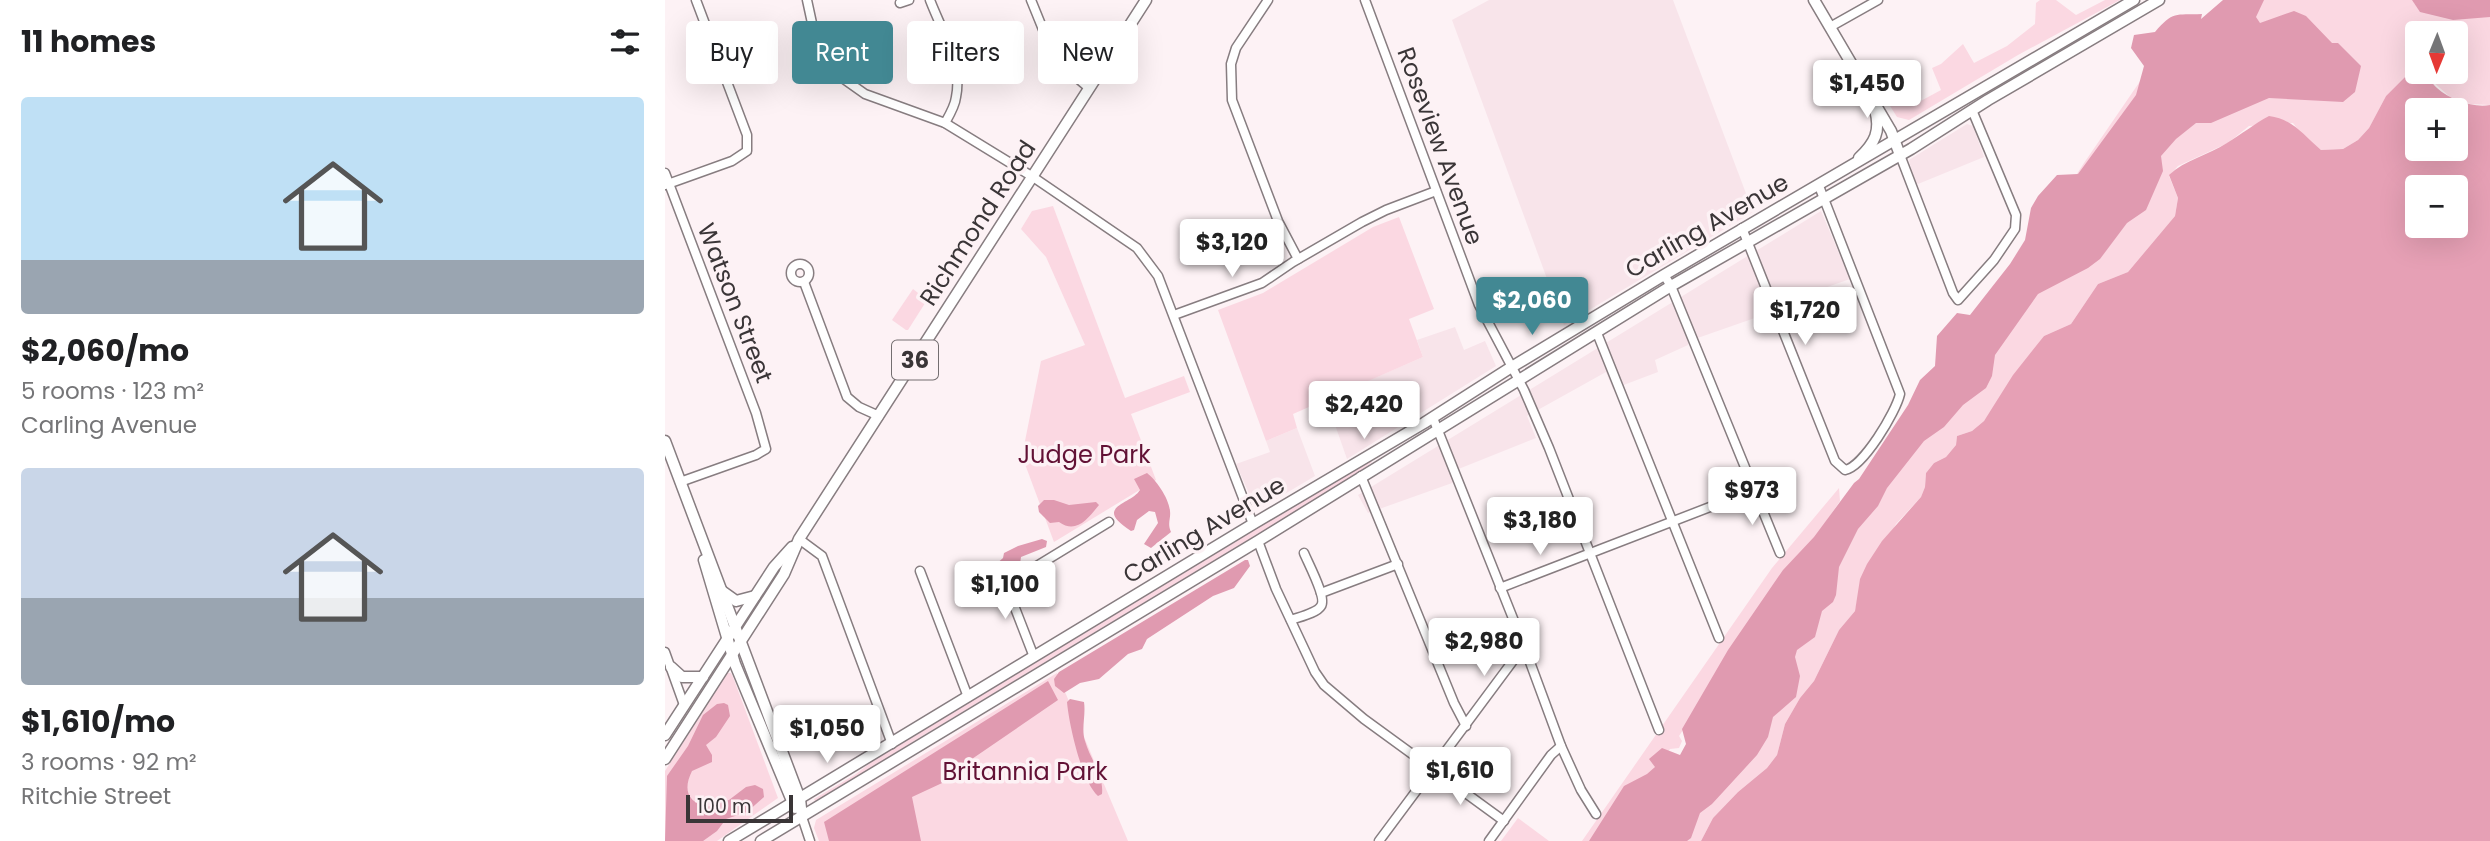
<!DOCTYPE html>
<html lang="en">
<head>
<meta charset="utf-8">
<style>
	body { margin:0; font-family:Poppins,sans-serif; background:#f2f2f2; color:#202124; height:100vh; display:flex; flex-direction:column; font-size:26px; white-space:nowrap }
	* { box-sizing:border-box; margin:0 }
	p { font-size:23px; color:#757577 }
	.icon { flex:none; width:38px; height:38px; fill:none; stroke:currentColor; stroke-width:2; stroke-linecap:round; stroke-linejoin:round }
	.map { position:relative; flex:1; overflow:hidden }
	.sheet { display:flex; flex-direction:column; background:#fff; width:665px }
	.sheet>* { flex:none }
	.top-card { position:absolute; left:21px; top:21px; width:665px; height:63px; display:flex; gap:14px }
	.needle { width:46px; rotate:181deg }
	.buttons { position:absolute; left:1740px; top:21px; display:grid; gap:14px }
	.buttons a { display:grid; place-items:center; width:63px; height:63px; border-radius:7px; background:#fff; box-shadow:0 7px 28px #0002; font-size:35px }
	.scale { position:absolute; left:21px; bottom:18px; width:107px; box-sizing:border-box; padding-left:7px; border:4px solid #3a3537; border-top:0; font-size:19px; line-height:24px; white-space:nowrap; color:#3a3537; -webkit-text-stroke:5px #fdf2f5; paint-order:stroke }
	.price { position:absolute; translate:-50% -60px; padding:0 16px; border-radius:7px; background:#fff; color:#222; font-size:23px; line-height:46px; filter:drop-shadow(0 2px 4px #0008) }
	.price::after { content:''; position:absolute; left:50%; top:42px; width:21px; height:16px; margin-left:-10px; background:inherit; clip-path:polygon(0 0,100% 0,50% 100%) }
	.price.on { background:#428893; color:#fff }
	ul { padding:0; list-style:none }
	li { display:grid; align-content:center; gap:14px; height:371px; padding:0 21px }
	li span { display:grid; place-items:center; height:217px; border-radius:7px; color:#555 }
	li>.icon { margin-inline-start:auto }
	span .icon { width:126px; height:126px; fill:#fffc; stroke-width:1 }
	li b { font-size:30px }
	h2 { display:flex; justify-content:space-between; align-items:center; height:84px; padding:0 21px; font-size:30px }
	.chip { padding:0 24px; border-radius:7px; background:#fff; box-shadow:0 7px 28px #0002; font-size:24px; line-height:63px }
	.chip.on { background:#428893; color:#fff }
	main { display:flex; flex:1; min-height:0 }
	.map>svg:first-child { display:block }
</style>
</head>
<body>
<main>
<section class="sheet">
<h2>11 homes<svg class="icon" aria-label="filters" viewBox="0 0 24 24"><path d="M4 7h16M4 17h16"/><circle cx="9" cy="7" r="2"/><circle cx="15" cy="17" r="2"/></svg></h2>
<ul>
<li><span style="background:linear-gradient(#bfe0f5 75%,#9aa5b1 0)"><svg class="icon" aria-label="home" viewBox="0 0 24 24"><path d="M3 11l9-7 9 7M6 9v11h12V9"/></svg></span><div><b>$2,060/mo</b><p>5 rooms · 123 m²</p><p>Carling Avenue</p></div></li>
<li><span style="background:linear-gradient(#c9d6e8 60%,#9aa5b1 0)"><svg class="icon" aria-label="home" viewBox="0 0 24 24"><path d="M3 11l9-7 9 7M6 9v11h12V9"/></svg></span><div><b>$1,610/mo</b><p>3 rooms · 92 m²</p><p>Ritchie Street</p></div></li>
</ul>
</section>
<div class="map">
<svg width="1825" height="841" viewBox="0 0 1825 841">
	<rect width="100%" height="100%" fill="#fdf2f5"/>
	<!-- built -->
	<g fill="#f8e4ea">
		<path d="M 824,0 L 1008,0 L 1088,212 L 899,325 L 787,20 Z"/>
		<path d="M 1302,124 L 1308,126 L 1319,157 L 1253,184 L 1249,181 L 1244,160 Z"/>
		<path d="M 1156,211 L 1185,279 L 1105,307 L 1107,312 L 1024,341 L 1023,345 L 990,360 L 993,372 L 948,389 L 941,372 L 862,416 L 871,438 L 786,472 L 790,482 L 703,513 L 693,495 Z"/>
		<path d="M 790,327 L 799,350 L 820,341 L 831,366 L 682,459 L 661,399 L 758,357 L 752,340 Z"/>
		<path d="M 632,428 L 650,476 L 596,508 L 590,507 L 571,464 L 605,452 L 601,441 Z"/>
	</g>
	<!-- green -->
	<g fill="#fbd8e2">
		<path d="M 1375,0 L 1391,0 L 1411,15 L 1440,0 L 1455,0 L 1353,55 L 1244,120 L 1232,117 L 1215,90 L 1224,86 L 1237,103 L 1252,103 L 1276,90 L 1267,68 L 1276,64 L 1298,44 L 1309,63 L 1342,46 L 1370,24 L 1371,3 Z"/>
		<path d="M 1559,0 L 1825,0 L 1825,105 L 1805,104 L 1785,97 L 1757,72 L 1790,72 L 1790,33 L 1752,33 L 1752,71 L 1746,71 L 1721,96 L 1704,128 L 1693,140 L 1678,149 L 1656,150 L 1636,134 L 1628,123 L 1584,126 L 1563,143 L 1513,166 L 1504,176 L 1513,198 L 1510,216 L 1463,272 L 1433,284 L 1406,324 L 1379,336 L 1319,421 L 1307,431 L 1292,436 L 1291,445 L 1281,457 L 1269,463 L 1261,473 L 1260,487 L 1256,497 L 1231,524 L 1193,597 L 1190,611 L 1174,630 L 1149,681 L 1135,698 L 1120,724 L 1112,755 L 1102,768 L 1073,792 L 1048,818 L 1036,841 L 979,841 L 1419,163 L 1478,77 Z"/>
		<path d="M 388,206 L 460,398 L 519,376 L 525,392 L 466,414 L 491,480 L 389,542 L 357,456 L 376,361 L 420,345 L 381,257 L 356,229 L 367,211 Z"/>
		<path d="M 734,217 L 769,309 L 744,319 L 758,357 L 628,414 L 632,428 L 601,441 L 553,310 L 598,293 L 708,227 Z"/>
		<path d="M 248,289 L 262,300 L 243,330 L 241,330 L 227,320 Z"/>
		<path d="M 705,460 L 707,462 L 690,475 L 610,524 L 249,741 L 164,795 L 150,801 L 149,799 L 191,774 L 210,759 Z"/>
		<path d="M 1174,488 L 1175,501 L 1014,736 L 1017,741 L 1014,748 L 1005,749 L 942,841 L 917,841 L 1107,568 Z"/>
		<path d="M 62,673 L 66,673 L 68,677 L 113,798 L 52,841 L 0,841 L 0,771 Z"/>
		<path d="M 392,673 L 463,841 L 154,841 L 149,828 L 151,820 Z"/>
		<path d="M 853,818 L 884,841 L 836,841 Z"/>
	</g>
	<!-- forest -->
	<g fill="#e09ab0">
		<path d="M 1558,0 L 1599,0 L 1591,17 L 1595,23 L 1629,11 L 1641,16 L 1667,43 L 1673,43 L 1696,66 L 1690,92 L 1678,102 L 1604,98 L 1546,123 L 1531,123 L 1511,139 L 1496,156 L 1498,171 L 1481,210 L 1462,223 L 1435,259 L 1423,268 L 1373,294 L 1330,355 L 1327,376 L 1321,388 L 1298,405 L 1279,427 L 1259,441 L 1222,488 L 1213,506 L 1193,529 L 1174,567 L 1171,595 L 1168,602 L 1157,611 L 1150,637 L 1132,650 L 1130,657 L 1135,676 L 1131,697 L 1108,717 L 1103,737 L 1092,755 L 1047,804 L 1035,813 L 1026,838 L 1022,841 L 924,841 L 959,786 L 982,774 L 990,767 L 984,759 L 997,748 L 1015,755 L 1021,744 L 1017,729 L 1063,650 L 1118,570 L 1149,537 L 1189,483 L 1194,479 L 1243,405 L 1255,380 L 1270,366 L 1272,336 L 1292,313 L 1305,315 L 1345,264 L 1360,240 L 1366,208 L 1373,196 L 1392,175 L 1413,174 L 1471,95 L 1479,66 L 1466,48 L 1469,35 L 1490,32 C 1508,11 1510,15 1537,14 L 1536,19 Z"/>
		<path d="M 1747,0 L 1825,0 L 1825,17 L 1788,20 L 1755,12 Z"/>
		<path d="M 482,473 C 491,480 504,498 505,511 C 506,519 502,523 506,532 L 486,548 L 479,544 L 493,523 L 490,512 L 484,511 L 472,520 L 469,530 L 466,531 C 427,506 466,505 475,490 L 469,479 Z"/>
		<path d="M 379,500 L 389,500 L 404,505 L 431,502 L 434,505 C 424,517 412,535 394,522 L 385,523 L 374,512 L 373,506 Z"/>
		<path d="M 377,539 L 382,541 L 381,547 L 356,557 L 355,564 L 343,573 L 329,566 L 338,558 L 339,553 L 353,546 Z"/>
		<path d="M 580,560 L 583,560 L 585,566 L 569,588 L 548,596 L 482,639 L 477,649 L 463,654 L 434,679 L 415,683 L 399,693 L 390,686 L 389,679 L 394,672 Z"/>
		<path d="M 383,681 L 393,700 L 304,761 L 303,771 L 247,797 L 256,841 L 164,841 L 159,822 Z"/>
		<path d="M 405,699 L 419,702 C 421,715 416,729 420,741 C 425,759 439,775 437,794 L 433,796 C 417,782 404,725 402,702 Z"/>
		<path d="M 59,703 L 63,705 L 65,716 L 51,737 L 41,745 L 47,755 L 47,762 L 27,771 C 18,789 22,802 42,807 L 64,800 L 81,787 L 90,785 L 98,789 L 99,797 L 82,812 L 61,819 L 52,831 L 38,841 L 0,841 L 2,776 L 23,746 L 38,715 L 52,704 Z"/>
	</g>
	<!-- water -->
	<path fill="#e6a0b5" fill-rule="evenodd" d="M 1746,71 C 1762,71 1762,78 1772,88 C 1785,100 1808,108 1825,105 L 1825,841 L 1036,841 L 1048,818 L 1073,792 L 1102,768 L 1112,755 L 1120,724 L 1135,698 L 1149,681 L 1174,630 L 1190,611 L 1195,579 L 1202,564 L 1217,541 L 1256,497 L 1260,487 L 1261,473 L 1269,463 L 1281,457 L 1291,445 L 1292,436 L 1307,431 L 1319,421 L 1348,375 L 1379,336 L 1406,324 L 1433,284 L 1463,272 L 1510,216 L 1513,198 L 1504,175 C 1520,160 1543,155 1562,143 C 1577,134 1589,124 1604,116 C 1628,119 1638,135 1656,150 L 1678,149 L 1693,140 L 1704,128 L 1721,96 ZM 1752,110 L 1790,110 L 1790,149 L 1752,149 ZM 1752,187 L 1790,187 L 1790,226 L 1752,226 Z"/>
	<g fill="none" stroke-linecap="round" stroke-linejoin="round">
		<defs>
			<g id="minor">
				<path d="M 142,0 L 150,37 L 162,59 L 176,77 L 200,94 L 280,123 L 368,177 L 472,248 L 493,276 L 588,524"/>
				<path d="M 265,0 C 276,29 298,65 291,97 C 290,106 284,116 280,123"/>
				<path d="M 366,0 L 390,59 L 424,88"/>
				<path d="M 603,0 L 571,48 L 566,64 L 567,100 L 613,221 L 633,259"/>
				<path d="M 700,0 L 814,305 L 859,390 L 884,448 L 994,730"/>
				<path d="M 235,3 L 244,0"/>
				<path d="M 1165,27 L 1213,0"/>
				<path d="M 1235,155 L 1288,293 L 1293,300 L 1329,260 L 1350,229 L 1351,215 L 1307,110"/>
				<path d="M 0,173 L 91,413 L 101,449 L 91,455 L 15,482"/>
				<path d="M 0,185 L 67,161 L 82,151 L 82,135 L 31,0"/>
				<path d="M 1077,228 L 1170,461 L 1180,470 C 1198,467 1231,412 1235,394 L 1154,186"/>
				<circle cx="135" cy="273" r="9"/>
				<path d="M 999,275 L 1006,286 L 1115,553"/>
				<path d="M 139,282 L 182,397 L 194,407 L 214,416"/>
				<path d="M 509,315 L 597,283 L 628,262 L 697,222 L 721,210 L 771,191"/>
				<path d="M 932,333 L 1054,638"/>
				<path d="M 768,418 L 859,646 L 896,746 L 916,790 L 931,814"/>
				<path d="M 696,476 L 789,703 L 801,726"/>
				<path d="M 134,539 L 157,556 L 227,744"/>
				<path d="M 593,541 L 611,589 L 650,672 L 659,685 L 699,719 L 839,821"/>
				<path d="M 255,571 L 303,697"/>
				<path d="M 835,588 L 1089,490"/>
				<path d="M 656,593 L 733,564"/>
				<path d="M 626,620 C 634,617 652,613 656,606 C 662,598 643,563 639,553"/>
				<path d="M 0,652 L 19,705"/>
				<path d="M 369,657 L 343,590 L 344,583 L 444,522"/>
				<path d="M 137,817 L 145,841"/>
				<path d="M 714,841 L 859,646"/>
				<path d="M 824,841 L 886,755 L 896,746"/>
			</g>
			<g id="major">
				<path d="M 1149,0 L 1226,131 L 1235,155"/>
				<path d="M 1194,158 C 1210,143 1216,131 1210,110"/>
				<path d="M 0,441 L 135,799 L 137,817"/>
				<path d="M 39,560 L 70,664 L 130,808"/>
				<path d="M 57,591 L 71,601 L 90,596"/>
				<path d="M 6,667 L 17,677 L 38,677"/>
				<path d="M 0,735 L 109,567 L 127,547"/>
				<path d="M 0,759 L 119,574 L 134,539 L 481,0"/>
				<path d="M 64,841 L 588,524 L 759,423 L 845,368 L 999,275 L 1469,0"/>
				<path d="M 96,841 L 593,541 L 1006,286 L 1246,149 L 1323,100 L 1494,0"/>
			</g>
		</defs>
		<!-- minor casing -->
		<use href="#minor" stroke="#877d80" stroke-width="11"/>
		<!-- major casing -->
		<use href="#major" stroke="#877d80" stroke-width="13"/>
		<!-- minor -->
		<use href="#minor" stroke="#fff" stroke-width="8"/>
		<!-- major -->
		<use href="#major" stroke="#fff" stroke-width="10"/>
	</g>
	<g text-anchor="middle" stroke-width="7" stroke-linejoin="round" paint-order="stroke">
		<!-- shield labels -->
		<rect fill="#fdf2f5" stroke="#746e70" stroke-width="2" x="227" y="340.5" width="46" height="39" rx="5"/>
		<g font-size="23" font-weight="bold" fill="#3a3537">
			<text x="250" y="368">36</text>
		</g>
		<!-- street labels -->
		<g font-size="24" fill="#3a3537" stroke="#fdf2f5">
			<text transform="translate(775 146) rotate(70)" y="8">Roseview Avenue</text>
			<text transform="translate(313 223) rotate(-57)" y="8">Richmond Road</text>
			<text transform="translate(1042 226) rotate(-30)" y="8">Carling Avenue</text>
			<text transform="translate(70 303) rotate(69)" y="8">Watson Street</text>
			<text transform="translate(539 530) rotate(-31)" y="8">Carling Avenue</text>
		</g>
		<!-- park labels -->
		<g font-size="24" fill="#621135" stroke="#fdf2f5">
			<text x="419" y="463">Judge Park</text>
			<text x="360" y="780">Britannia Park</text>
		</g>
	</g>
</svg>
<div class="buttons">
<a><svg class="needle" viewBox="-14 -14 28 28"><path d="M0-13l5 13h-10z" fill="#e53935"/><path d="M0 13l5-13h-10z" fill="#757577"/></svg></a>
<a>+</a>
<a>−</a>
</div>
<div class="scale">100 m</div>
<b class="price" style="left:1202px;top:120px">$1,450</b>
<b class="price" style="left:567px;top:279px">$3,120</b>
<b class="price on" style="left:867px;top:337px">$2,060</b>
<b class="price" style="left:1140px;top:347px">$1,720</b>
<b class="price" style="left:699px;top:441px">$2,420</b>
<b class="price" style="left:1087px;top:527px">$973</b>
<b class="price" style="left:875px;top:557px">$3,180</b>
<b class="price" style="left:340px;top:621px">$1,100</b>
<b class="price" style="left:819px;top:678px">$2,980</b>
<b class="price" style="left:162px;top:765px">$1,050</b>
<b class="price" style="left:795px;top:807px">$1,610</b>
<div class="top-card">
<a class="chip">Buy</a>
<a class="chip on">Rent</a>
<a class="chip">Filters</a>
<a class="chip">New</a>
</div>
</div>
</main>
</body>
</html>
